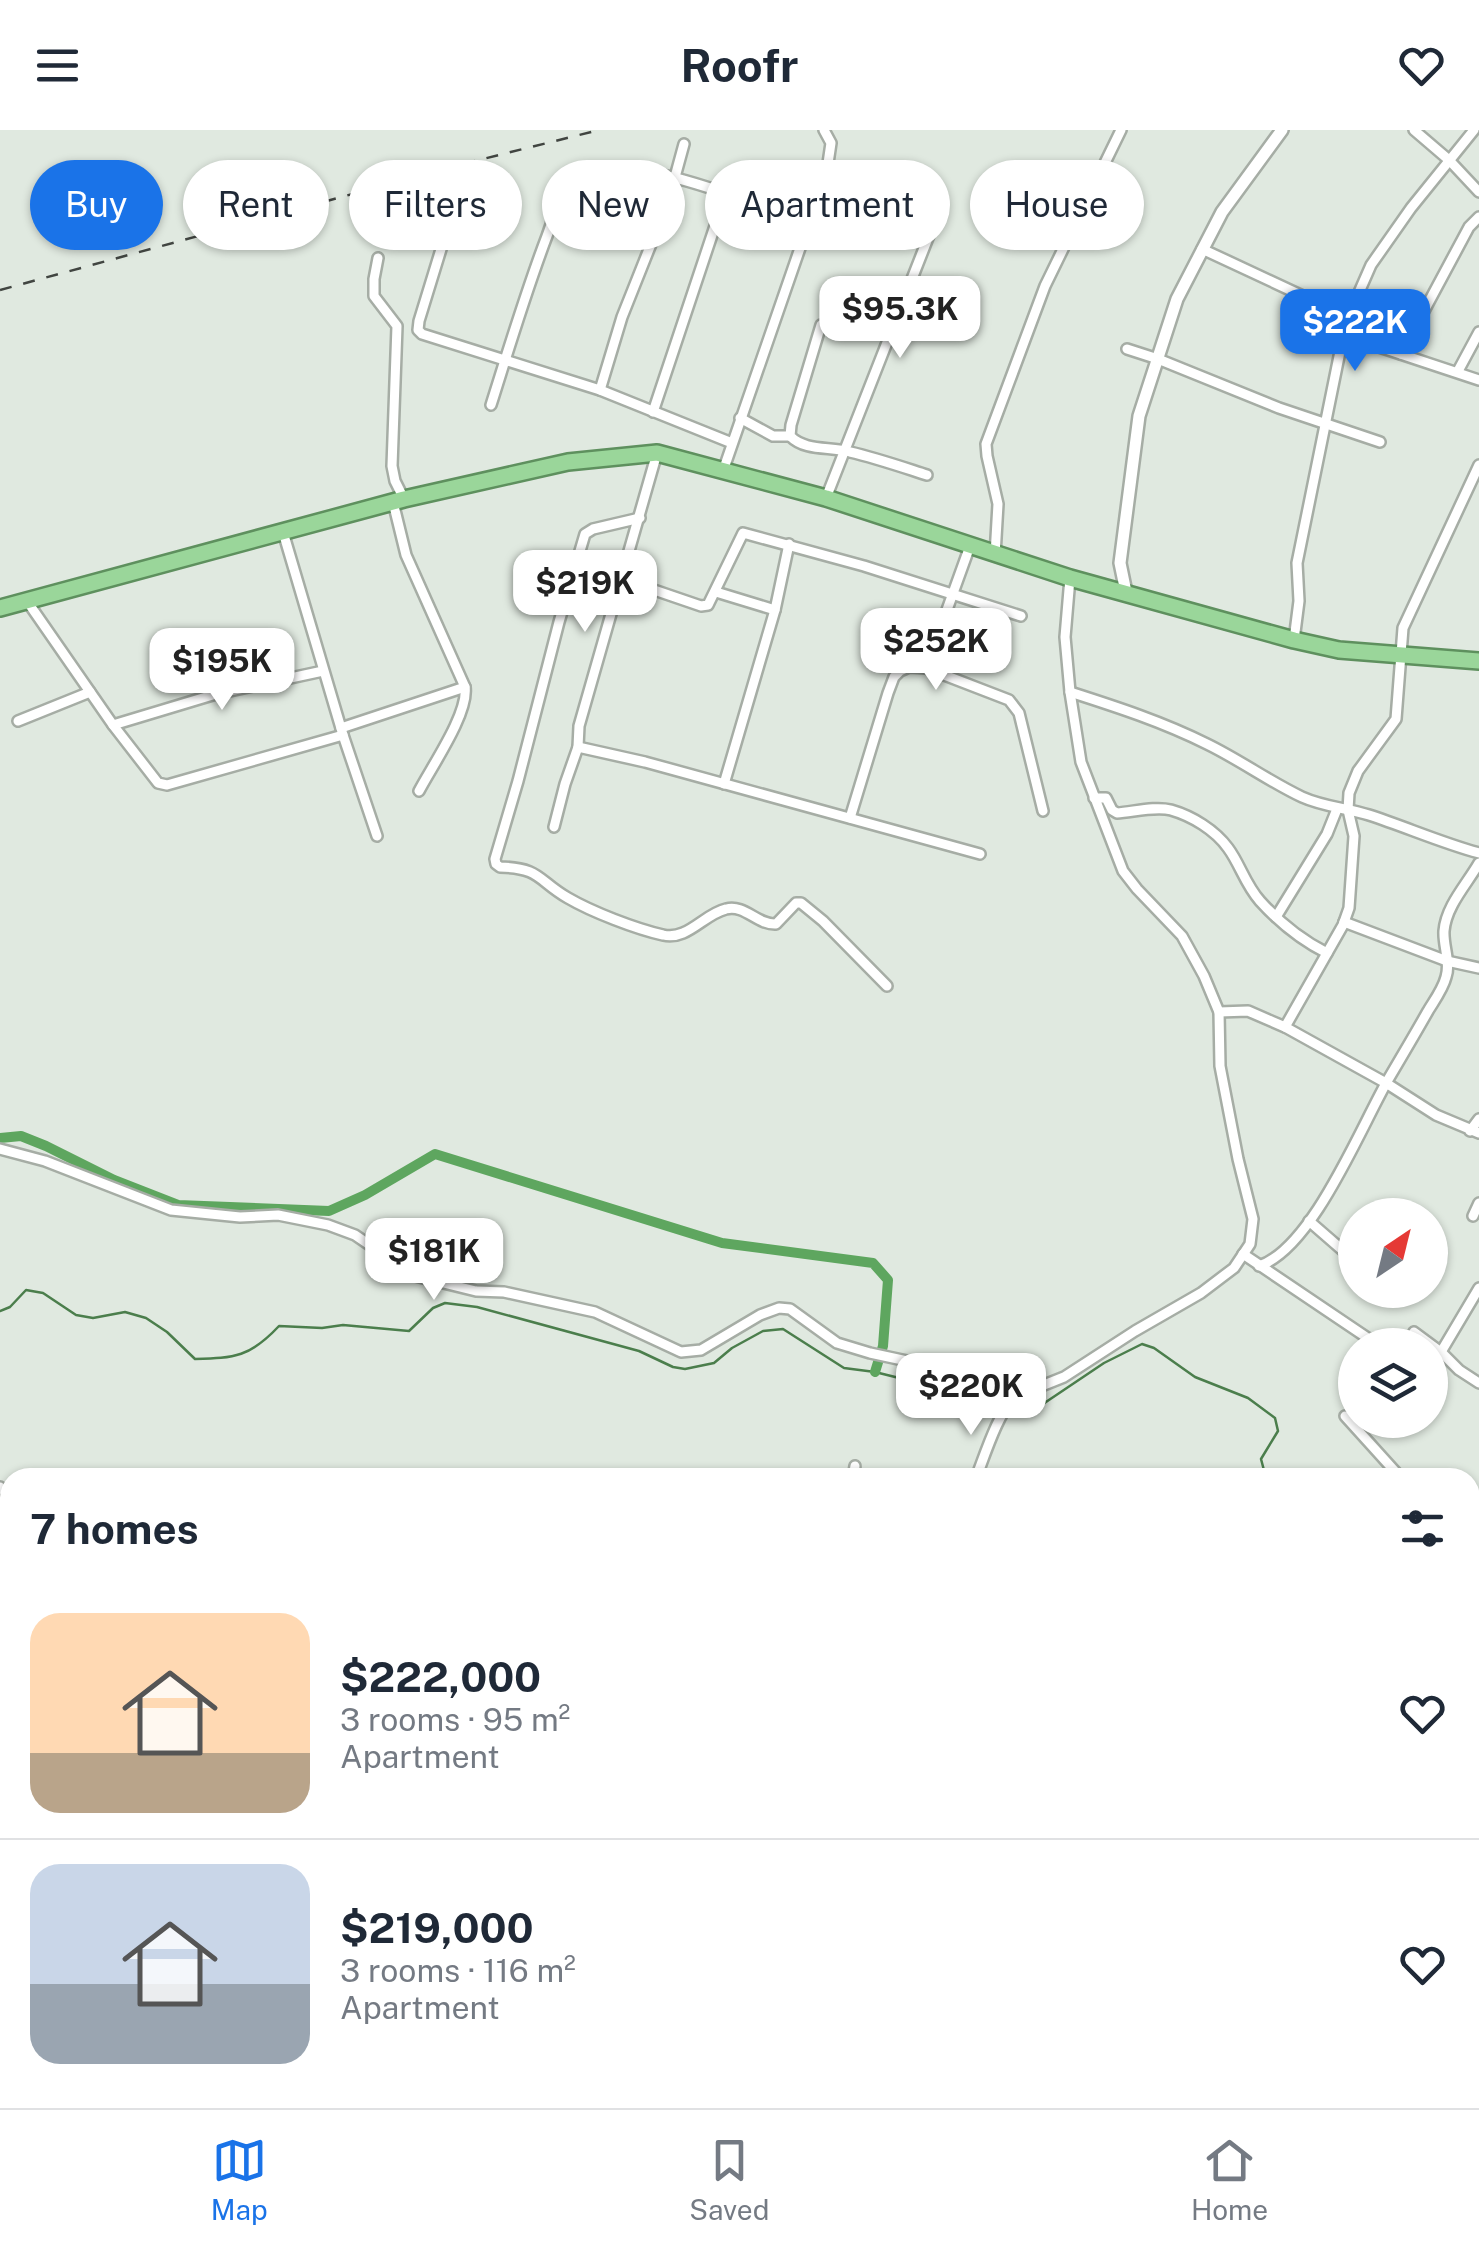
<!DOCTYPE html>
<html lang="en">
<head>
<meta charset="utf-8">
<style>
	body { margin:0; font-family:"Public Sans",sans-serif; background:#f6f6f7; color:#1f2937; height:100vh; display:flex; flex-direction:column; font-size:38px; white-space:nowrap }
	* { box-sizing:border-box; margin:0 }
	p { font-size:32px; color:#747a83 }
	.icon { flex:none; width:55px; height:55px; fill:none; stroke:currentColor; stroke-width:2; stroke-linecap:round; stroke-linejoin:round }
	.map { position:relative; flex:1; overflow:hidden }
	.side { position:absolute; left:0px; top:1338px; width:1480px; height:642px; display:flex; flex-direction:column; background:#fff; border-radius:30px 30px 0 0; box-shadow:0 2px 8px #0004 }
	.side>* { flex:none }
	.top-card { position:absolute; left:30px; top:30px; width:1420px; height:90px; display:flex; gap:20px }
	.needle { width:65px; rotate:35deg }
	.tools { position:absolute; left:1338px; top:1068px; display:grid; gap:20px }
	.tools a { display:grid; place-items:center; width:110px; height:110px; border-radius:50%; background:#fff; box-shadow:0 2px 8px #0004; font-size:50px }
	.price { position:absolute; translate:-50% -85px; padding:0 22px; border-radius:20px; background:#fff; color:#222; font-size:32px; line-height:65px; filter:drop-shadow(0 2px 5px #0008) }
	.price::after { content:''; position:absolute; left:50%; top:60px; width:30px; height:22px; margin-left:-15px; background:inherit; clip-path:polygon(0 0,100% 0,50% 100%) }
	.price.on { background:#1a73e8; color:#fff }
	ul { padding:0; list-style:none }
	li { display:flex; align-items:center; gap:30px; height:250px; padding:0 30px }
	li+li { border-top:2px solid #e0e1e3 }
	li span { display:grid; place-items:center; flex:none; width:280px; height:200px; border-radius:30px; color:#555 }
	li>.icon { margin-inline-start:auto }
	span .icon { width:120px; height:120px; fill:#fffc; stroke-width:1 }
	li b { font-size:42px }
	h2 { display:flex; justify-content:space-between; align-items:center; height:120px; padding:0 30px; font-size:42px }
	.chip { padding:0 35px; border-radius:45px; background:#fff; box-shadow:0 2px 8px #0004; font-size:35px; line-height:90px }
	.chip.on { background:#1a73e8; color:#fff }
	header { display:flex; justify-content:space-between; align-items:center; height:130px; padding:0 30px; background:#fff; font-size:45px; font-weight:700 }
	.menu { display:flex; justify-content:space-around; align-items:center; height:140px; border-top:2px solid #e0e1e3; background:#fff; font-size:28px; color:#747a83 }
	.menu a { display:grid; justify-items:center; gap:5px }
	.menu .on { color:#1a73e8 }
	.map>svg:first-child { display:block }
</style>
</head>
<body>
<header><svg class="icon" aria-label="menu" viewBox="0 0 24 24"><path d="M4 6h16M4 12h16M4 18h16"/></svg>Roofr<svg class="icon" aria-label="heart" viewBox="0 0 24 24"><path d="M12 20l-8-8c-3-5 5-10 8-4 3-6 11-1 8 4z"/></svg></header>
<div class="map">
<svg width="1479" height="1978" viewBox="0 0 1479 1978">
	<rect width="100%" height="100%" fill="#e0e9e0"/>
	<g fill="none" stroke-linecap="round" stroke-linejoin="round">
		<!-- stream -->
		<g stroke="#4b7e4c" stroke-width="2.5">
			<path d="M 0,1181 L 10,1177 L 26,1160 L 43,1163 L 76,1185 L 93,1188 L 125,1182 L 146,1188 L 167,1202 L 195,1229 C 235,1228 250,1227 279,1196 L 322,1198 L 343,1195 L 409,1201 L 433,1178 L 445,1173 L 477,1177 L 639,1221 L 673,1237 L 685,1239 L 714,1233 L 732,1218 L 763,1201 L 783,1199 L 844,1238 L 875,1242 L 1004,1274"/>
			<path d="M 1011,1277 L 1021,1282 L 1037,1278 L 1104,1233 L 1142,1214 L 1154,1218 L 1195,1247 L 1248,1268 L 1275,1288 L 1278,1301 L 1261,1329 L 1266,1348"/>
		</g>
		<!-- canal -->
		<path stroke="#5ea65f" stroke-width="10" d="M 0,1008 L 21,1006 L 46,1016 L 114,1050 L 178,1075 L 329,1081 L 365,1065 L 435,1024 L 722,1113 L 873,1133 L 888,1150 L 883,1216 L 875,1242"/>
		<defs>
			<g id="minor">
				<path d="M 1414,0 L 1449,30 L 1479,62"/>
				<path d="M 442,116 L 419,191 L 418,200 L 422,204 L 600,260 L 732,313"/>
				<path d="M 1202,119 L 1348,187"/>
				<path d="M 378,128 L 374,149 L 374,166 L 397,196 L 392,336 L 395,351 L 404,369"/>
				<path d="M 821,195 L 791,295 L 790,306 C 806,322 830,316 850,322 C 876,328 902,337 927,345"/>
				<path d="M 1343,205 L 1479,250"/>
				<path d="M 1127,219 L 1158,229 L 1279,278 L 1380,312"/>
				<path d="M 1401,224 L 1469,97 L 1479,87"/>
				<path d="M 1458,241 L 1479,202"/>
				<path d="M 600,260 L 622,187 L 669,69 L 684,14"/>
				<path d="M 491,275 C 509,218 526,161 547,106 C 553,90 558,70 568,56 C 570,54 577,48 580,46 C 627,22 733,66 781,83 L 796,92 L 803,107"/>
				<path d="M 653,282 L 726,63"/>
				<path d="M 740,288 L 773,306 L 790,306"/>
				<path d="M 723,341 L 827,40 L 831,13 L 824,0"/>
				<path d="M 826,368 L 939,80"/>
				<path d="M 393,372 L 406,425 L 465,557 C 469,583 432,636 419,661"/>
				<path d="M 640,388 L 593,399 L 585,404 L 559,492 L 518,651 L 495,729 L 496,734 L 500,737 C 541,738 537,750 568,768 C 592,782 636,799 663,805 C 687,811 704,784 726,779 C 745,774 757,795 776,794 L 796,773 L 801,773 L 823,791 L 887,856"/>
				<path d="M 283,402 L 343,605 L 377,706"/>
				<path d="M 995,425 L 998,374 L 987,326 L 986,314 L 1045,156 L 1121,0"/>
				<path d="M 622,449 L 701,476 L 708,475 L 743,403 L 864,436 L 1021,486"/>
				<path d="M 716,462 L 775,480"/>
				<path d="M 27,471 L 113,595 L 158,653 L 167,655 L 343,605"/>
				<path d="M 1294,510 L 1299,471 L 1297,433 L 1346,192 L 1371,135 L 1411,78 L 1474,0"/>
				<path d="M 926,538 L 970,416"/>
				<path d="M 1070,562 C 1117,577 1163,592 1207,614 C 1240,630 1270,652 1302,667 C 1324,677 1347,678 1369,685 C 1406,697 1442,713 1479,723"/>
				<path d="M 18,591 L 90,562"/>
				<path d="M 113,595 L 216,564 L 323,541"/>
				<path d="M 341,598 L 465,557"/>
				<path d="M 578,617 L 645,632 L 980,724"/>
				<path d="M 724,654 L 775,480 L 789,414"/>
				<path d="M 1094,668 L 1106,668 L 1112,680 L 1117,683 C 1133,682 1155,676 1171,680 C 1192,686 1215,700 1228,718 C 1240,734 1245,754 1260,771 C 1279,792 1301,810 1327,823"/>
				<path d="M 850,688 L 888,563 L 894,547 L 900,541 L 909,537 L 926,538 L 1009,570 L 1019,583 L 1043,681"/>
				<path d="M 554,697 L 565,654 L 578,617 L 579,596 L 657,323"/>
				<path d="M 1276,787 L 1327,704 L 1337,679"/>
				<path d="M 1344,792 L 1447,831 L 1479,838"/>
				<path d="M 1219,882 L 1248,881 L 1285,897 L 1386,953 L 1436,985 L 1479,1003"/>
				<path d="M 1285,897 L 1343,795 L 1349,778 L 1354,706 L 1348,680 L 1349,663 L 1358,641 L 1396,589 L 1403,498 L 1479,335"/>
				<path d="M 1470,1001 L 1479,989"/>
				<path d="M 0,1019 L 45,1031 L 171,1080 L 240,1087 L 278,1085 L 328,1095 L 355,1105 L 415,1146 L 476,1161 L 504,1162 L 595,1182 L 681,1222 L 701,1220 L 760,1185 L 779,1178 L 790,1179 L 837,1213 L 870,1223 L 949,1240 L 988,1256 L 1017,1262 L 1039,1257 L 1064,1247 L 1135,1201 L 1201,1163 L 1234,1138 L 1250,1114 L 1253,1089 L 1238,1029 L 1220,936 L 1219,882 L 1204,846 L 1182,806 L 1137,759 L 1123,741 L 1081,632 L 1070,562 L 1065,507 L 1070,448"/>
				<path d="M 1473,1086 L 1479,1073"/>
				<path d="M 1309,1091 L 1355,1131"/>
				<path d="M 1243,1124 L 1378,1215"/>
				<path d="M 1259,1136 C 1313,1118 1361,996 1389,948 C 1402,926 1415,904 1428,881 C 1434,871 1443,859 1446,847 C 1451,832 1443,816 1444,801 C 1446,776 1467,754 1479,733"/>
				<path d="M 1414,1202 L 1441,1222 L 1459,1240 L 1479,1253"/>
				<path d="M 1441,1222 L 1479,1158"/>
				<path d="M 1345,1286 L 1401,1348"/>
				<path d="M 853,1348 L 855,1336"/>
				<path d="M 976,1348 C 987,1319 997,1286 1017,1262"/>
				<path d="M 0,1357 L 10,1367"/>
				<path d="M 1470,1396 L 1472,1397"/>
				<path d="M 0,1532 L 10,1525"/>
				<path d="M 0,1676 L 10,1677"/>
				<path d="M 0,1769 L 10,1771"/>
				<path d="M 944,1970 L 963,1978"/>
				<path d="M 49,1978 L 56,1970"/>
				<path d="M 179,1978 L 183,1970"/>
			</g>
			<path id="tertiary" d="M 1126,462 L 1120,433 L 1139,286 L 1177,169 L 1222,82 L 1282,0"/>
			<path id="trunk" d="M 0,478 L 404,369 L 568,332 L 657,323 L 826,368 L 1070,448 L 1294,510 L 1339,520 L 1479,531"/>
		</defs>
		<!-- minor casing -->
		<use href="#minor" stroke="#a6ada5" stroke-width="14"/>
		<!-- tertiary casing -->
		<use href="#tertiary" stroke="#a6ada5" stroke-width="16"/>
		<!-- trunk casing -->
		<use href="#trunk" stroke="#5e905e" stroke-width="20"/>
		<!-- minor -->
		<use href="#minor" stroke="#fff" stroke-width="9"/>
		<!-- tertiary -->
		<use href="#tertiary" stroke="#fff" stroke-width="11"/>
		<!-- trunk -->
		<use href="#trunk" stroke="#9ad69a" stroke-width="15"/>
		<!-- rail -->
		<path stroke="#414541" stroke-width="2.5" stroke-dasharray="12 12" stroke-linecap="butt" d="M 0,160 L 459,35 L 599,0"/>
	</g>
</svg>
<div class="tools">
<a><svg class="needle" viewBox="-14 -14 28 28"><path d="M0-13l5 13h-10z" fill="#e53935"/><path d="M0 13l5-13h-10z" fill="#747a83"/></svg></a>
<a><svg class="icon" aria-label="layers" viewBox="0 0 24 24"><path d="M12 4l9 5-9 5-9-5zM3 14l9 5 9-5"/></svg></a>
</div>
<b class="price" style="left:900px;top:231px">$95.3K</b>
<b class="price on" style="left:1355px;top:244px">$222K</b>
<b class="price" style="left:585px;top:505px">$219K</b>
<b class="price" style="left:936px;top:563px">$252K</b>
<b class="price" style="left:222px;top:583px">$195K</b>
<b class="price" style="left:434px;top:1173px">$181K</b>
<b class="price" style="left:971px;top:1308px">$220K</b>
<div class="top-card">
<a class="chip on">Buy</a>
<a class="chip">Rent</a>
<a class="chip">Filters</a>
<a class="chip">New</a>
<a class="chip">Apartment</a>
<a class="chip">House</a>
</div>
<section class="side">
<h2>7 homes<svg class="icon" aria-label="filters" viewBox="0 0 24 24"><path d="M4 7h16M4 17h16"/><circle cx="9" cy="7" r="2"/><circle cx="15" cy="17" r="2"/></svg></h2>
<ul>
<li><span style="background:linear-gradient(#ffd9b3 70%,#b9a48a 0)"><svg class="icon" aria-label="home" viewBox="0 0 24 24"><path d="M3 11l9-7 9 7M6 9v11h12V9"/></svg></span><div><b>$222,000</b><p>3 rooms · 95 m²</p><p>Apartment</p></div><svg class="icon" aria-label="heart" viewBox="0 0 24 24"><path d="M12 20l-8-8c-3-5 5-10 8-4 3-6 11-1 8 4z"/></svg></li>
<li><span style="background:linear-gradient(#c9d6e8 60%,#9aa5b1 0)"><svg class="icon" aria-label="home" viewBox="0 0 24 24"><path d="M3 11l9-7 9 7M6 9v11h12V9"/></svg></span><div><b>$219,000</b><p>3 rooms · 116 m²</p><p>Apartment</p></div><svg class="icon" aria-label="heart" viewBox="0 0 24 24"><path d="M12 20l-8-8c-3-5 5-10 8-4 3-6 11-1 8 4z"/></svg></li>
</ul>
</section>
</div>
<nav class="menu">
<a class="on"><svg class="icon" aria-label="map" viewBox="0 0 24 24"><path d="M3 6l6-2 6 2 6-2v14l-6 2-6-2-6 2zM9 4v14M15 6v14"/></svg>Map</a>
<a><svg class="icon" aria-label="saved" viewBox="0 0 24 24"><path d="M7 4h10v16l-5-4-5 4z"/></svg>Saved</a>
<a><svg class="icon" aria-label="home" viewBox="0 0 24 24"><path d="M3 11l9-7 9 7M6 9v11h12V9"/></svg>Home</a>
</nav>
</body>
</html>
